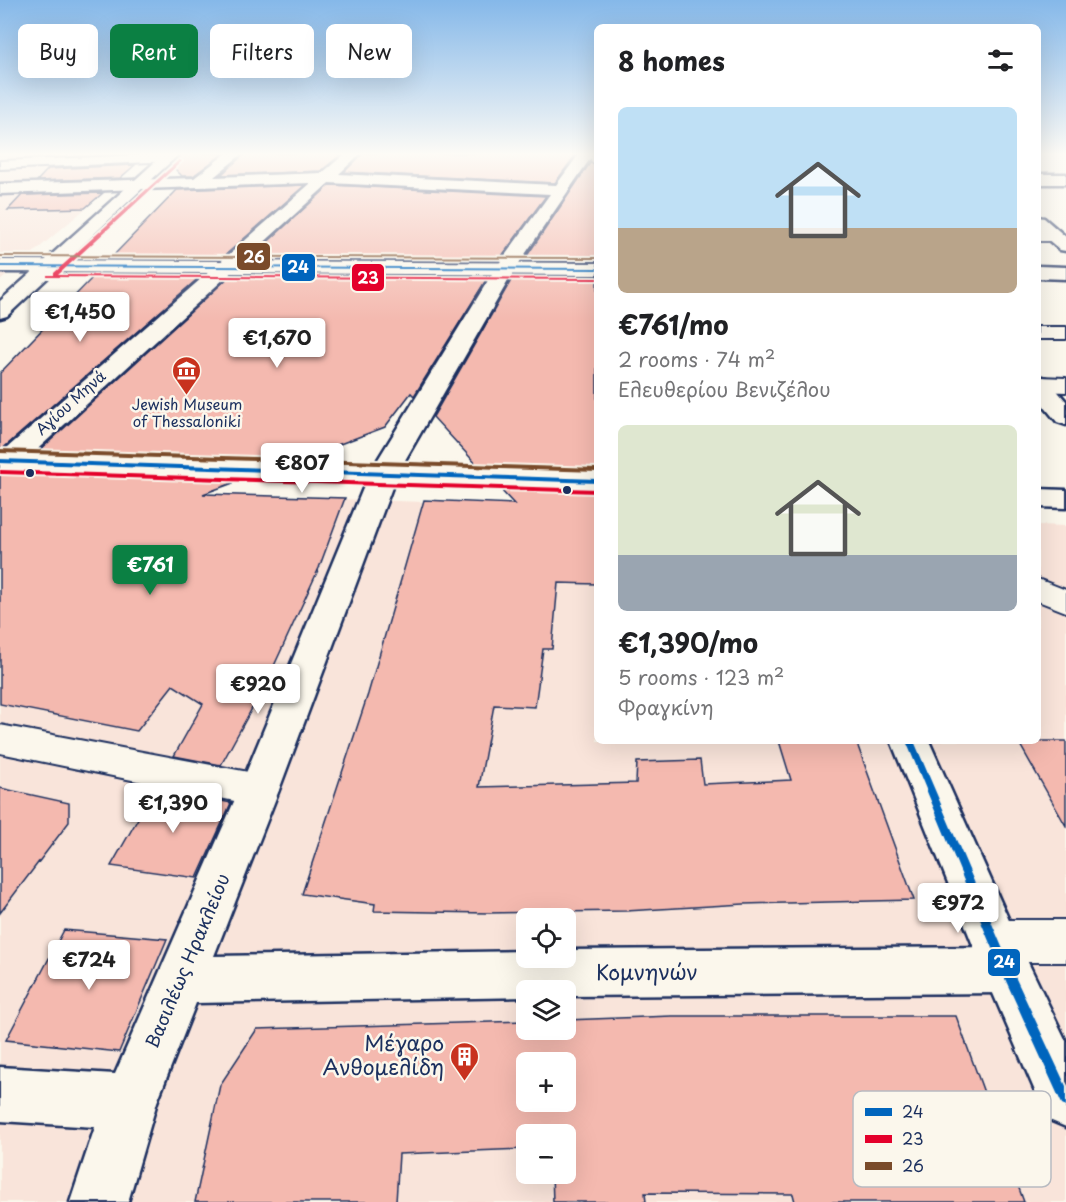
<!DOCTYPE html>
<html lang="en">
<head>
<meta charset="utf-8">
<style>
	body { margin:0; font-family:"Playpen Sans",sans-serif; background:#f2f2f2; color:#202124; height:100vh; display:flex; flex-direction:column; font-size:22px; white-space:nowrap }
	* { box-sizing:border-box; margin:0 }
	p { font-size:20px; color:#757577 }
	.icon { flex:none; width:33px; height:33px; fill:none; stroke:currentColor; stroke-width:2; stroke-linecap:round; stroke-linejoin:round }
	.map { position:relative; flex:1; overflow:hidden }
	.details { position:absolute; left:594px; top:24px; width:447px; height:720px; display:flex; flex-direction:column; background:#fff; border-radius:9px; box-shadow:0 6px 24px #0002 }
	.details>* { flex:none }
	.top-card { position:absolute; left:18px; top:24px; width:486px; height:54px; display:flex; gap:12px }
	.controls { position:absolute; left:516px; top:908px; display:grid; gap:12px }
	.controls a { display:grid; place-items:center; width:60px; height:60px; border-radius:9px; background:#fff; box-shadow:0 6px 24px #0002; font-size:30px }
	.price { position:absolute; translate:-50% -51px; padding:0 14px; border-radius:6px; background:#fff; color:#222; font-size:20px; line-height:39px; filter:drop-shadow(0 2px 3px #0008) }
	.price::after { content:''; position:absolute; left:50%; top:36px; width:18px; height:14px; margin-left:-9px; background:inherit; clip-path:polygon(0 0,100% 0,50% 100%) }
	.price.active { background:#0b8043; color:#fff }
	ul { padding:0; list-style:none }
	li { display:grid; align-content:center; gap:12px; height:318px; padding:0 24px }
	li span { display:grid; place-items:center; height:186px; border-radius:9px; color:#555 }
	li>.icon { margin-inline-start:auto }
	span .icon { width:108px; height:108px; fill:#fffc; stroke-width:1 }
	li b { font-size:26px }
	h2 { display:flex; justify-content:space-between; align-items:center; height:72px; padding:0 24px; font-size:26px }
	.tag { padding:0 21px; border-radius:9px; background:#fff; box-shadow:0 6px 24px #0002; font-size:21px; line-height:54px }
	.tag.active { background:#0b8043; color:#fff }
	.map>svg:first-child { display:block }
</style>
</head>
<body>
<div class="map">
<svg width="1066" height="1202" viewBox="0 0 1066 1202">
	<rect width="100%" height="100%" fill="#fbf7ec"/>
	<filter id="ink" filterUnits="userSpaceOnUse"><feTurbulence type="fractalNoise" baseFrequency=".0167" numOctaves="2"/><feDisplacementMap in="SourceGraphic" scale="12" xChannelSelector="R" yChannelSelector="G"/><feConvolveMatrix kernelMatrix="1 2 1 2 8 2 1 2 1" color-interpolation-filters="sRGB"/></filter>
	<g filter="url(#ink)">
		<!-- built -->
		<g fill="#f9e4da" fill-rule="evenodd">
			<path d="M 0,153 L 151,153 L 0,281 Z"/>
			<path d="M 0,487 L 597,508 L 597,741 L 1038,741 L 1038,525 L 1066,526 L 1066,1202 L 0,1202 ZM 526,918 L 566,918 L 566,957 L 526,957 ZM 526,990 L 566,990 L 566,1029 L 526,1029 ZM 526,1062 L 566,1062 L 566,1101 L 526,1101 ZM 526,1134 L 566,1134 L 566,1173 L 526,1173 Z"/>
		</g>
		<!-- building -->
		<g fill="#f4b9af" stroke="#1b2f5e" stroke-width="1.5" fill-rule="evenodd">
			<path d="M 182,153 L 224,153 L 193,176 L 182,176 L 171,165 Z"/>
			<path d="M 245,153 L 343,153 L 321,171 L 221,175 Z"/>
			<path d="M 363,153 L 577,153 L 555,183 L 344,172 Z"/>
			<path d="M 590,163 L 597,165 L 597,261 L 524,260 Z"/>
			<path d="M 135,165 L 120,178 L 37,181 L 48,169 Z"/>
			<path d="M 305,185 L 221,259 L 111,258 L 177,190 Z"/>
			<path d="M 330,185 L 546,196 L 499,260 L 249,259 Z"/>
			<path d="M 103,193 L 85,208 L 8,210 L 22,195 Z"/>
			<path d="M 95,275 L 202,275 L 0,451 L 0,373 Z"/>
			<path d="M 231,275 L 488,277 L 414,396 L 411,393 L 385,427 L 295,461 L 38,452 Z"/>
			<path d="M 513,277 L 597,277 L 597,471 L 479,467 L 433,417 Z"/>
			<path d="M 0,471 L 244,479 L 203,494 L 345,498 L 319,568 L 267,681 L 221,765 L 174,756 L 203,704 L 173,685 L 137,731 L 0,704 Z"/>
			<path d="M 499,488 L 597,491 L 597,584 L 558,583 L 552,649 L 543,649 L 535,707 L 494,705 L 479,787 L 636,783 L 637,762 L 700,760 L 703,784 L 791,780 L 779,741 L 856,741 L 914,900 L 744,904 L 626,911 L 488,913 L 374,911 L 375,904 L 302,894 L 368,694 L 424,500 L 514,504 Z"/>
			<path d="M 1018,741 L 1066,741 L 1066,826 Z"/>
			<path d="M 156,787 L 231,803 L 197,878 L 111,866 Z"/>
			<path d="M 0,788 L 69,803 L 69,822 L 0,913 Z"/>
			<path d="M 64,930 L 167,939 L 119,1052 L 6,1040 Z"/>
			<path d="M 672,1016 L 956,1016 L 1024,1202 L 795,1202 L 793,1194 L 645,1193 L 646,1202 L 553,1202 L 552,1173 L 566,1173 L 566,1134 L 526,1134 L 526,1149 L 399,1154 L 396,1202 L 195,1202 L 220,1085 L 257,1029 L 526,1021 L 526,1029 L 566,1029 L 566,1020 ZM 526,1062 L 566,1062 L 566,1101 L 526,1101 Z"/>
		</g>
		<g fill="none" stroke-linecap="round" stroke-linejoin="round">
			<defs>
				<g id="pedestrian">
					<path d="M 597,153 L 597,163 L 592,162 L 590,157 Z"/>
					<path d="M 167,154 L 172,155 L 174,158 L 172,161 L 0,169 L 0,161 Z"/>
					<path d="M 1038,231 L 1060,233 L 1062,237 L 1060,241 L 1038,241 Z"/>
					<rect x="1038" y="327" width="28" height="12"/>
					<path d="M 1038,377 L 1066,378 L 1066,392 L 1038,391 Z"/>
					<path d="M 1038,579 L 1066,590 L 1066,612 L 1038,601 Z"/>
					<path d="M 0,725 L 259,774 L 273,779 L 279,790 L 273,801 L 259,806 L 0,753 Z"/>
					<path d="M 996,920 L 1066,920 L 1066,962 L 996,962 L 980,956 L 973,941 L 980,926 Z"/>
				</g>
				<g id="minor">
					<path d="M 227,153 L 243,153 L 214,177 L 322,173 L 346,153 L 361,153 L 339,174 L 556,185 L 580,153 L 594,153 L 515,269 L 397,474 L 279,790 L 214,956 L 526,951 L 526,957 L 566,957 L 566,950 L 1007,947 L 1024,954 L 1031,970 L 1024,986 L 1007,993 L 566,996 L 566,990 L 526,990 L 526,997 L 196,1003 L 157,1102 L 128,1202 L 70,1202 L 95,1127 L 0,1121 L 0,1067 L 115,1074 L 239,790 L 369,474 L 495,269 L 550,194 L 329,183 L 18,467 L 8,469 L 0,467 L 0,454 L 311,183 L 0,194 L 0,184 L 194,178 Z"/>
					<rect x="1038" y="174" width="28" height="10"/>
					<path d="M 1038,217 L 1044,218 L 1066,237 L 1066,251 L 1060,250 L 1038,231 Z"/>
					<path d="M 1038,376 L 1046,378 L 1066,401 L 1066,425 L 1057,422 L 1038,399 Z"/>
				</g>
				<g id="secondary">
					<path d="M 0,260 L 597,263 L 597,275 L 0,272 Z"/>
					<path d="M 1038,266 L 1066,267 L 1066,279 L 1038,278 Z"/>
					<path d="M 0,453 L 597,473 L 597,489 L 0,469 Z"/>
					<path d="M 1038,489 L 1066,490 L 1066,508 L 1038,507 Z"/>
					<path d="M 891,741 L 929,741 L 1024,954 L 1066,1041 L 1066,1127 L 1047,1119 L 983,970 Z"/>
				</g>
				<path id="primary" d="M 165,153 L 180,153 L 7,316 L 0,318 L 0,301 Z"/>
			</defs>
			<!-- pedestrian casing -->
			<use href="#pedestrian" stroke="#1b2f5e" stroke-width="4"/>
			<!-- minor casing -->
			<use href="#minor" stroke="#1b2f5e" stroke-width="5"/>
			<!-- secondary casing -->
			<use href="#secondary" stroke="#1b2f5e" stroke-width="5"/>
			<!-- primary casing -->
			<use href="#primary" stroke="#1b2f5e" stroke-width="5"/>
			<!-- pedestrian -->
			<use href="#pedestrian" fill="#fbf7ec" fill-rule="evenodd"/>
			<!-- minor -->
			<use href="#minor" fill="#fbf7ec" fill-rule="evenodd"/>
			<!-- secondary -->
			<use href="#secondary" fill="#fbf7ec" fill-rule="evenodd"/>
			<!-- primary -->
			<use href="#primary" fill="#fbf7ec" fill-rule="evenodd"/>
			<defs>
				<g id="bus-1">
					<path d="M 0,265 L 597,268 L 597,270 L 0,267 Z"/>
					<path d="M 0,459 L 597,479 L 597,483 L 0,463 Z"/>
					<path d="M 906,741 L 914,741 L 1011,968 L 1066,1086 L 1066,1106 L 1062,1104 L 1001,970 Z"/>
				</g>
				<g id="bus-2">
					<path d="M 179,160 L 182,161 L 58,275 L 597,278 L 597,280 L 47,277 L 47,275 L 54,275 L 54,273 Z"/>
					<path d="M 0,470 L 597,489 L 597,493 L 0,474 Z"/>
				</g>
				<g id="bus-3">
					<path d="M 0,255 L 597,257 L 597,259 L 0,257 Z"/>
					<path d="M 0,449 L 597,468 L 597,472 L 0,453 Z"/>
				</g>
			</defs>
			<!-- bus-1 casing -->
			<use href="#bus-1" stroke="#fbf7ec" stroke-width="4"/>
			<!-- bus-2 casing -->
			<use href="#bus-2" stroke="#fbf7ec" stroke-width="4"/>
			<!-- bus-3 casing -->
			<use href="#bus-3" stroke="#fbf7ec" stroke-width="4"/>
			<!-- bus-1 -->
			<use href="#bus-1" fill="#0065bd" fill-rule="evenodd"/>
			<!-- bus-2 -->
			<use href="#bus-2" fill="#e4002b" fill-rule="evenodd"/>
			<!-- bus-3 -->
			<use href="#bus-3" fill="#7a4b2a" fill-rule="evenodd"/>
		</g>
	</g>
	<!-- sky -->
	<linearGradient id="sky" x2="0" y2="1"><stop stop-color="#85b8e9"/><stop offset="0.48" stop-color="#fdfbf6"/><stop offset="1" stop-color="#fdfbf6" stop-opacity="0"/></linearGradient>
	<rect width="1066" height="321" fill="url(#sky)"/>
	<!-- icons -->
	<defs>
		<symbol id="museum-pin" viewBox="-11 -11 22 30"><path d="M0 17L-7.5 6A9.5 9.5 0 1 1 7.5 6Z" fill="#c8321e" stroke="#fbf7ec"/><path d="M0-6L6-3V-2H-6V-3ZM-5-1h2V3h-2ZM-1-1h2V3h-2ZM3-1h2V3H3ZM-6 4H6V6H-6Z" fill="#fff"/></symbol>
		<symbol id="building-pin" viewBox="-11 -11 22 30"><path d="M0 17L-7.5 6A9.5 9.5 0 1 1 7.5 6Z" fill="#c8321e" stroke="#fbf7ec"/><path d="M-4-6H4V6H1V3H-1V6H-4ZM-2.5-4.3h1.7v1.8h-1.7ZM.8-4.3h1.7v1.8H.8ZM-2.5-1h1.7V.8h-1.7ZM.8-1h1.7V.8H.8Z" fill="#fff"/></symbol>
	</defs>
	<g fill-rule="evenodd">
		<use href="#museum-pin" x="170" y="354" width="33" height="45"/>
		<use href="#building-pin" x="448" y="1040" width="33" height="45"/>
	</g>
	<!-- markers -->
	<g fill="#1b2f5e" stroke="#fbf7ec" stroke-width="2">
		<circle cx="30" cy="473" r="5"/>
		<circle cx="567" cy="490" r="5"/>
	</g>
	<g text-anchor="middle" stroke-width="5" stroke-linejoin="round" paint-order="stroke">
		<!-- far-street labels -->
		<g font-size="15" fill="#1b2f5e" stroke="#fbf7ec">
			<text transform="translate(71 403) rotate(-42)" y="5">Αγίου Μηνά</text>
		</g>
		<!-- far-poi labels -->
		<g font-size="15" fill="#1b2f5e" stroke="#fbf7ec">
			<text x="187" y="410">Jewish Museum<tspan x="187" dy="17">of Thessaloniki</tspan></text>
		</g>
		<!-- street labels -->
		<g font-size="18" fill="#1b2f5e" stroke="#fbf7ec">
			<text transform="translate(188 961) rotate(-67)" y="6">Βασιλέως Ηρακλείου</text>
		</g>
		<!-- near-street labels -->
		<g font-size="21" fill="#1b2f5e" stroke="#fbf7ec">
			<text x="647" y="980">Κομνηνών</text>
		</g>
		<!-- near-poi labels -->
		<g font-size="21" fill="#1b2f5e" stroke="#fbf7ec" text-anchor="end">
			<text x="444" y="1051">Μέγαρο<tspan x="444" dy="24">Ανθομελίδη</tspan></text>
		</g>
	</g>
	<!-- legend -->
	<rect x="853" y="1091" width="198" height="96" rx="9" fill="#fbf7ec" stroke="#b8bbc1" stroke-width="1.5"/>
	<rect x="865" y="1108" width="27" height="8" fill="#0065bd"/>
	<rect x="865" y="1135" width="27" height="8" fill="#e4002b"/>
	<rect x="865" y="1162" width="27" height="8" fill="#7a4b2a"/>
	<g font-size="16" fill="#1b2f5e">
		<text x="902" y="1118">24</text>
		<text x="902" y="1145">23</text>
		<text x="902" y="1172">26</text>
	</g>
	<g stroke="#fbf7ec" stroke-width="2">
		<rect x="236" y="242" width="35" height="29" rx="6" fill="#7a4b2a"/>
		<rect x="281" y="253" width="35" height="29" rx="6" fill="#0065bd"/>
		<rect x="351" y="263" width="34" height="29" rx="6" fill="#e4002b"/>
		<rect x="987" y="948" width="34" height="29" rx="6" fill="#0065bd"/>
	</g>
	<g font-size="16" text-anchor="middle" font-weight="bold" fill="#fff">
		<text x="254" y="263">26</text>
		<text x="298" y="273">24</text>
		<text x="368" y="284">23</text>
		<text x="1004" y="968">24</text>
	</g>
</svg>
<div class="controls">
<a><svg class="icon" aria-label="locate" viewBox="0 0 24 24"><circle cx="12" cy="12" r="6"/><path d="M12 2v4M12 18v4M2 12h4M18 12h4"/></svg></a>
<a><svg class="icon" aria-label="layers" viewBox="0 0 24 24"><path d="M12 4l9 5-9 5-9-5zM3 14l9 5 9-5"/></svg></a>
<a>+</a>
<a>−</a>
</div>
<b class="price" style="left:80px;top:343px">€1,450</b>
<b class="price" style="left:277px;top:369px">€1,670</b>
<b class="price" style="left:302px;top:494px">€807</b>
<b class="price active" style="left:150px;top:596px">€761</b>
<b class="price" style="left:258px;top:715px">€920</b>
<b class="price" style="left:173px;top:834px">€1,390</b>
<b class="price" style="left:958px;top:934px">€972</b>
<b class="price" style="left:89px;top:991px">€724</b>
<div class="top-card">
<a class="tag">Buy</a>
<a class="tag active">Rent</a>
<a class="tag">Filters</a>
<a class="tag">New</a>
</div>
<section class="details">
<h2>8 homes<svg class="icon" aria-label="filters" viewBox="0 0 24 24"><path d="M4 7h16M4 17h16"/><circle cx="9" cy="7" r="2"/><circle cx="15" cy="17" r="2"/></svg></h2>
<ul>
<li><span style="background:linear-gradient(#bfe0f5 65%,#b9a48a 0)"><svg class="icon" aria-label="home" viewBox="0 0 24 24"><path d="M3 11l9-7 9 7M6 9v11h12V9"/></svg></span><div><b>€761/mo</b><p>2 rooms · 74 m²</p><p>Ελευθερίου Βενιζέλου</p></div></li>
<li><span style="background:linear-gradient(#dfe7d0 70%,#9aa5b1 0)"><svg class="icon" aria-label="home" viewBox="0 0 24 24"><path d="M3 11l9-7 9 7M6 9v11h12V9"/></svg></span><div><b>€1,390/mo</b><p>5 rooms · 123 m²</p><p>Φραγκίνη</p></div></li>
</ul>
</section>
</div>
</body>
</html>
